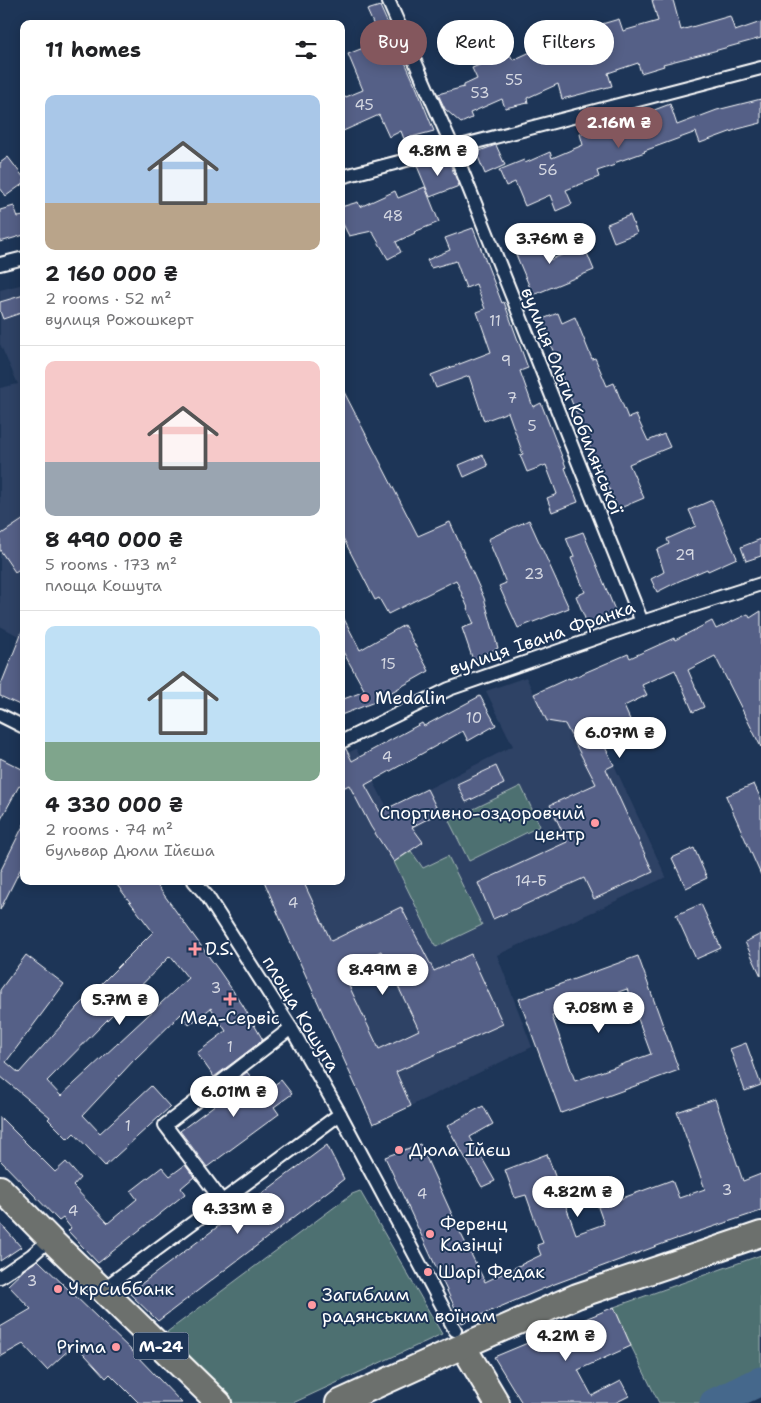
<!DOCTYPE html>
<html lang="en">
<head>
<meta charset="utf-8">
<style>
	body { margin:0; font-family:"Shantell Sans",sans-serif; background:#f2f2f2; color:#202124; height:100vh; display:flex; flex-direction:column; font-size:19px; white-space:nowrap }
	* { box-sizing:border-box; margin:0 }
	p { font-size:16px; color:#757577 }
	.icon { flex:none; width:28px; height:28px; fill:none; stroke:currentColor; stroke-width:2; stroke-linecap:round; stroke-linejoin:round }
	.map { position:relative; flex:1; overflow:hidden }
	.drawer { position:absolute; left:20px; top:20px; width:325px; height:865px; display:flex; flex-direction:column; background:#fff; border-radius:10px; box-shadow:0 2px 12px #0003 }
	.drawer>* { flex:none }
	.guide { position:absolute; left:360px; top:20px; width:325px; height:45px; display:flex; gap:10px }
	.price { position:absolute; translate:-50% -42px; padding:0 11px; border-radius:18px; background:#fff; color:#222; font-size:16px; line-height:32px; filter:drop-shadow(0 1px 2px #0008) }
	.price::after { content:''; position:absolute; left:50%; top:30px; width:15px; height:11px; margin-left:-8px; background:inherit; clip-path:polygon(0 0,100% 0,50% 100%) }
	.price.on { background:#84575d; color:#fff }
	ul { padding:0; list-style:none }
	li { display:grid; align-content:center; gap:10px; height:265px; padding:0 25px }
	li+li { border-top:1px solid #e0e0e0 }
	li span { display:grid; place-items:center; height:155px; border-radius:10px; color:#555 }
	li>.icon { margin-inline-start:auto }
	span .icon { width:90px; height:90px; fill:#fffc; stroke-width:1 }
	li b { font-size:21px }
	h2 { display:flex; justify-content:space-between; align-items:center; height:60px; padding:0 25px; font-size:21px }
	.pill { padding:0 18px; border-radius:22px; background:#fff; box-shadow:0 2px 12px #0003; font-size:18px; line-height:45px }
	.pill.on { background:#84575d; color:#fff }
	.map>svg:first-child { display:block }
</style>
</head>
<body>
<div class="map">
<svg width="761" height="1403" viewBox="0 0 761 1403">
	<rect width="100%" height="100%" fill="#1d3557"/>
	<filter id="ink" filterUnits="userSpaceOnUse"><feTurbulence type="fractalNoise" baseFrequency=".02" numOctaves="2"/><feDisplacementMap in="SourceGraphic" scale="10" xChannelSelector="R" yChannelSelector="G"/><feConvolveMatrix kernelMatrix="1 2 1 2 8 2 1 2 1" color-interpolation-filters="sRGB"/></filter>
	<g filter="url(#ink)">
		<!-- built -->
		<g fill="#2e4265">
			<path d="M 24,284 L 24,639 L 0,626 L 0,388 L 18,384 L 0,344 L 0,290 Z"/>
			<path d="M 526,677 L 534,694 L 569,678 L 614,765 L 666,877 L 597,910 L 497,955 L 532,1047 L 373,1124 L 282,923 L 264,881 L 341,881 L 341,756 L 356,749 L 388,809 L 513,746 L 486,691 Z"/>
		</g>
		<!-- green -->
		<g fill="#4e7071" stroke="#a6b8b8">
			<path d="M 521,786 L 540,826 L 469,861 L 449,821 Z"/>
			<path d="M 411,851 L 423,868 L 448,856 L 482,925 L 436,947 L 394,862 Z"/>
			<path d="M 360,1191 L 442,1334 L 293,1403 L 232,1403 L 167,1332 L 352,1194 Z"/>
			<path d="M 761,1255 L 761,1374 L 700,1403 L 659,1403 L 631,1346 L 614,1307 Z"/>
		</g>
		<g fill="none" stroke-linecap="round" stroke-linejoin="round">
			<!-- river -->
			<path stroke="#45688c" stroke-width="29" d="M 714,1403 L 761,1381"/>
		</g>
		<!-- building -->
		<g fill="#556087" stroke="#fff" fill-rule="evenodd">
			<path d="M 652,0 L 673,0 L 681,30 L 730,16 L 735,31 L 761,22 L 761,38 L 714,51 L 663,64 L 664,66 L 641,73 L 638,63 L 608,73 L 612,86 L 562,99 L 558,84 L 527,98 L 528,103 L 505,108 L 502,99 L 470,113 L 472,118 L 461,123 L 445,109 L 438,94 L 464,87 L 464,85 L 477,79 L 472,68 L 509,53 L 513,60 L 537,49 L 543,62 L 576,53 L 577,56 L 609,48 L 602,24 L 619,19 L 623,31 L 658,21 Z"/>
			<path d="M 380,6 L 417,89 L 434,131 L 404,139 L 401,131 L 389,137 L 379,115 L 341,132 L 341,99 L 363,90 L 348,54 L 381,41 L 367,10 Z"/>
			<path d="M 761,99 L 761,123 L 738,129 L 700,143 L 696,132 L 644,151 L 645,152 L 614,163 L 615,165 L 597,171 L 599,177 L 566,190 L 572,204 L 556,211 L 550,195 L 525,206 L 515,182 L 506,186 L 499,170 L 524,160 L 525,163 L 550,152 L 552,158 L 583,145 L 580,134 L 610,124 L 609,122 L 632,114 L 633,118 L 670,104 L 677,125 L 717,110 Z"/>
			<path d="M 496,145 L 505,165 L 485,174 L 476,152 Z"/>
			<path d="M 8,157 L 24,178 L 24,183 L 6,196 L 0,188 L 0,163 Z"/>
			<path d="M 448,158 L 459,186 L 430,197 L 417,166 Z"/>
			<path d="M 425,187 L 439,222 L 414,232 L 415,233 L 396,242 L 401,252 L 388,259 L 372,231 L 349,236 L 341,220 L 341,207 L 358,202 L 360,207 L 395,191 L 398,198 Z"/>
			<path d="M 14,206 L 18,217 L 24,216 L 24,235 L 0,242 L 0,210 Z"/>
			<path d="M 630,215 L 637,233 L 614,242 L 607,224 Z"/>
			<path d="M 473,228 L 502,303 L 504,302 L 528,368 L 520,371 L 533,407 L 541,403 L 566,467 L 565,468 L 578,502 L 552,512 L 547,498 L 557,494 L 546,465 L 527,472 L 520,455 L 523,454 L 508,412 L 484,421 L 469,376 L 436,388 L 431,375 L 491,352 L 477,312 L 485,309 L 476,284 L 466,288 L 456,261 L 431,268 L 427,260 L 450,250 L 445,238 Z"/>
			<path d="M 536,235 L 547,261 L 584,246 L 594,270 L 533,295 L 512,245 Z"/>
			<path d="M 24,295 L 24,312 L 3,319 L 0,311 L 0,302 Z"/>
			<path d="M 558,313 L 562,323 L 575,317 L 592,359 L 595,358 L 607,386 L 614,383 L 628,418 L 636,415 L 648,441 L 664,434 L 670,447 L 629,464 L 644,498 L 618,509 L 591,449 L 560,373 L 562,372 L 540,320 Z"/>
			<path d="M 341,386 L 418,536 L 450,522 L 484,598 L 498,648 L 473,660 L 462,628 L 474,624 L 467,608 L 468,608 L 456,580 L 388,614 L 379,598 L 375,600 L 341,534 Z"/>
			<path d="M 483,455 L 488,466 L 464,477 L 459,465 Z"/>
			<path d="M 712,500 L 737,558 L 708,571 L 707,569 L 679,581 L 657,592 L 651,579 L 664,572 L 657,550 L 669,544 L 667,539 L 696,526 L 689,510 Z"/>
			<path d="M 24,519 L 24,566 L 15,572 L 0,550 L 0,535 Z"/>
			<path d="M 529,520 L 569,608 L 518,628 L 499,586 L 506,583 L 488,539 Z"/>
			<path d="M 583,532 L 617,615 L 588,626 L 576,596 L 585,592 L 571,558 L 574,557 L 566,538 Z"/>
			<path d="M 761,539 L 761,556 L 746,561 L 741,547 Z"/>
			<path d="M 761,611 L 761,747 L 715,656 L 688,670 L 704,707 L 693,712 L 675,670 L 642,685 L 647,695 L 624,706 L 635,731 L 604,745 L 614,765 L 606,769 L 653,872 L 594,899 L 584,878 L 493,919 L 478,883 L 567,842 L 550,805 L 596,784 L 565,724 L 547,721 L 534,694 L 569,678 L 570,679 L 628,654 L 630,658 L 674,638 L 675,640 L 712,621 L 716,629 L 748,614 L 750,618 Z"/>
			<path d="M 341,613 L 360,650 L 404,625 L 429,671 L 372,703 L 341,715 L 341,700 L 365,691 L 341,648 Z"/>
			<path d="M 23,629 L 24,630 L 24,707 L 0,696 L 0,687 Z"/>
			<path d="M 480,696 L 496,725 L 468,741 L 463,731 L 365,785 L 380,812 L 427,789 L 439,813 L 412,827 L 423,842 L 394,862 L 371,827 L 349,785 L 341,789 L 341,750 L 346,749 L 352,761 L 422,723 L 424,726 Z"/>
			<path d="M 0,758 L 24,770 L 24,788 L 19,786 L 0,821 Z"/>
			<path d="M 496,766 L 504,784 L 466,802 L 457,784 Z"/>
			<path d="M 754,784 L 761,799 L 761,875 L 726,796 Z"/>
			<path d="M 24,824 L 24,862 L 0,910 L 0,872 Z"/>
			<path d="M 694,848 L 707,878 L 686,888 L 672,858 Z"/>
			<path d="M 114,881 L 154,881 L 220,972 L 242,1004 L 263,1040 L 214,1077 L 197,1053 L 226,1031 L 211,1008 L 189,1025 L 181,1014 L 134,1060 L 83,1115 L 100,1133 L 151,1086 L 170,1107 L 105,1166 L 74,1133 L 68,1139 L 48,1119 L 50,1117 L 0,1076 L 0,990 L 26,955 L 64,984 L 6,1062 L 19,1073 L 78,1007 L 153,932 ZM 170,956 L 188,978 L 61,1096 L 47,1081 Z"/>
			<path d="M 264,881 L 303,881 L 331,941 L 401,907 L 434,971 L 471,954 L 503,1024 L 396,1072 L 411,1106 L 373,1124 L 282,923 ZM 381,951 L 419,1030 L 379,1049 L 342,971 Z"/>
			<path d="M 701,904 L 721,948 L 696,959 L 676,915 Z"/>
			<path d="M 761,934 L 761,976 L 745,942 Z"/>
			<path d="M 638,956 L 679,1070 L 561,1113 L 519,999 ZM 627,989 L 651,1054 L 575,1081 L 552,1016 Z"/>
			<path d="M 746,1043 L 761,1085 L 745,1091 L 730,1049 Z"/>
			<path d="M 247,1072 L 263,1093 L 281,1080 L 292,1094 L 274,1107 L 279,1114 L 207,1167 L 180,1131 L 228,1095 L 224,1090 Z"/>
			<path d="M 715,1099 L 743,1181 L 761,1174 L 761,1211 L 673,1240 L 552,1285 L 462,1323 L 385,1157 L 420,1144 L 459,1230 L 485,1282 L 541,1255 L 537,1245 L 543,1243 L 526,1195 L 515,1198 L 505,1170 L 547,1154 L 576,1234 L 604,1224 L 598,1207 L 672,1180 L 679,1198 L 705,1189 L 677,1112 Z"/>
			<path d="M 483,1106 L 493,1124 L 470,1137 L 495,1181 L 482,1187 L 447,1126 Z"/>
			<path d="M 0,1117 L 55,1172 L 66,1162 L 80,1178 L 73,1186 L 108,1223 L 137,1199 L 131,1191 L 162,1167 L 170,1176 L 185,1165 L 194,1177 L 181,1188 L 185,1194 L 98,1263 L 68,1231 L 71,1228 L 63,1218 L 59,1221 L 0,1160 Z"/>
			<path d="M 327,1145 L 344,1179 L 158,1321 L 129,1293 Z"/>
			<path d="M 0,1223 L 21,1247 L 0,1261 Z"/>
			<path d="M 38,1260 L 133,1352 L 182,1403 L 139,1403 L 110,1374 L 106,1378 L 75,1344 L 47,1370 L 23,1344 L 0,1357 L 0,1327 L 31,1309 L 8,1285 L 25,1269 Z"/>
			<path d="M 614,1307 L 631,1346 L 578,1370 L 592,1396 L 621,1381 L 629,1396 L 615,1403 L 522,1403 L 494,1357 Z"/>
		</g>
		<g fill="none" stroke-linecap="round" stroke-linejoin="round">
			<defs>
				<g id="street">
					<path d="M 388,0 L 453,148 L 642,622"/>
					<path d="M 341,177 L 761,68"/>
					<path d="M 0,264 L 24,258"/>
					<path d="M 0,715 L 24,727"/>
					<path d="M 341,742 L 449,689 L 642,622 L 761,584"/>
					<path d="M 194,881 L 207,896 L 291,1028 L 340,1114 L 455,1330"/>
					<path d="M 222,1201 L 165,1125 L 291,1028"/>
					<path d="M 0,1277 L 32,1255 L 50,1239"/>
					<path d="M 103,1289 L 340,1114"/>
				</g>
				<g id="highway">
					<path d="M 0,1188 L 50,1239 L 219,1403"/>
					<path d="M 463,1346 L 497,1403"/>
					<path d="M 338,1403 L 463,1346 L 577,1296 L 761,1234"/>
				</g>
			</defs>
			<!-- street casing -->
			<use href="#street" stroke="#fff" stroke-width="16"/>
			<!-- highway casing -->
			<use href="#highway" stroke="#fff" stroke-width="28"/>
			<!-- street -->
			<use href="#street" stroke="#1d3557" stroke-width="12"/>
			<!-- highway -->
			<use href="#highway" stroke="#6c706d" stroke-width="24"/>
		</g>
	</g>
	<!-- markers -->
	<g fill="#ff9aa2" stroke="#1d3557" stroke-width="2">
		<circle cx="365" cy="698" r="5"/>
		<circle cx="595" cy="823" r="5"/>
		<path d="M192.5 941.5h5v5h5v5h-5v5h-5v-5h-5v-5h5z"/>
		<path d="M227.5 991.5h5v5h5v5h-5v5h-5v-5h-5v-5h5z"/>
		<circle cx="399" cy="1150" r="5"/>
		<circle cx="430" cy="1234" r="5"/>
		<circle cx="428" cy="1272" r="5"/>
		<circle cx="58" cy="1289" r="5"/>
		<circle cx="312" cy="1305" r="5"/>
		<circle cx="116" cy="1347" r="5"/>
	</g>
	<g text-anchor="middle" stroke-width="4" stroke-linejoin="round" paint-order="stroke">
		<!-- number labels -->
		<g font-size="15" fill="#d4d7e1">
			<text x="514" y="85">55</text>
			<text x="480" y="98">53</text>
			<text x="364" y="110">45</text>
			<text x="548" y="175">56</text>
			<text x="393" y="221">48</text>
			<text x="495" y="326">11</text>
			<text x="506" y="366">9</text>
			<text x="512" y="403">7</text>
			<text x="532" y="431">5</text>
			<text x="685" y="560">29</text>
			<text x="534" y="579">23</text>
			<text x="388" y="669">15</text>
			<text x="474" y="723">10</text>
			<text x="387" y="762">4</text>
			<text x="531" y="886">14-Б</text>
			<text x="293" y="908">4</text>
			<text x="216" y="993">3</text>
			<text x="230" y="1052">1</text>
			<text x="128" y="1131">1</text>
			<text x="727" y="1195">3</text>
			<text x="422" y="1199">4</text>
			<text x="73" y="1216">4</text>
			<text x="32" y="1286">3</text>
		</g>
		<!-- shield labels -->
		<rect fill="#1d3557" stroke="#bbc2cd" stroke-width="1" x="133.5" y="1332.5" width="55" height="27" rx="4"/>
		<g font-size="16" font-weight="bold" fill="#fff">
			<text x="161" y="1352">М-24</text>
		</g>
		<!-- street labels -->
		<g font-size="18" fill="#fff" stroke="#1d3557">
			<text transform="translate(572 401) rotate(68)" y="6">вулиця Ольги Кобилянської</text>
			<text transform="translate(542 638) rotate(-19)" y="6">вулиця Івана Франка</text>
			<text transform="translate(301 1014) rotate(59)" y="6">площа Кошута</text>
		</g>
		<!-- poi labels -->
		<g font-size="18" fill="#fff" stroke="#1d3557" text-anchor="start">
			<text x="375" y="704">Medalin</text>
			<text x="585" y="819" text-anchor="end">Спортивно-оздоровчий<tspan x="585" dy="21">центр</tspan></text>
			<text x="205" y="955">D.S.</text>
			<text x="230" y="1024" text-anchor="middle">Мед-Сервіс</text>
			<text x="409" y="1156">Дюла Ійєш</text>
			<text x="440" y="1230">Ференц<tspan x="440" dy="21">Казінці</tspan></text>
			<text x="438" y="1278">Шарі Федак</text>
			<text x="68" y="1295">УкрСиббанк</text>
			<text x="322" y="1301">Загиблим<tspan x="322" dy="21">радянським воїнам</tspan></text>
			<text x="106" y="1353" text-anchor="end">Prima</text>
		</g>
	</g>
</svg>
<b class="price on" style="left:619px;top:149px">2.16M ₴</b>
<b class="price" style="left:438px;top:177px">4.8M ₴</b>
<b class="price" style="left:550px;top:265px">3.76M ₴</b>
<b class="price" style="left:620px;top:759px">6.07M ₴</b>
<b class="price" style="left:383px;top:996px">8.49M ₴</b>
<b class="price" style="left:120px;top:1026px">5.7M ₴</b>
<b class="price" style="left:599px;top:1034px">7.08M ₴</b>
<b class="price" style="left:234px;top:1118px">6.01M ₴</b>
<b class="price" style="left:578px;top:1218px">4.82M ₴</b>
<b class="price" style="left:238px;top:1235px">4.33M ₴</b>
<b class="price" style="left:566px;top:1362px">4.2M ₴</b>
<div class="guide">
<a class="pill on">Buy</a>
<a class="pill">Rent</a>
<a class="pill">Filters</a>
</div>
<section class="drawer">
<h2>11 homes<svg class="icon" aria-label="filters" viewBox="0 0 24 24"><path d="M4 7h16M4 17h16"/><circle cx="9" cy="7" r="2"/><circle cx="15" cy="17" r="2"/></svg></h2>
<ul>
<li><span style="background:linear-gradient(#a9c7e8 70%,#b9a48a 0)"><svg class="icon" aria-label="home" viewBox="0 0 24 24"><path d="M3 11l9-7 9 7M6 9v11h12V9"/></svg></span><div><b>2 160 000 ₴</b><p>2 rooms · 52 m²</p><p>вулиця Рожошкерт</p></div></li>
<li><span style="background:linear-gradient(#f6c9c9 65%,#9aa5b1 0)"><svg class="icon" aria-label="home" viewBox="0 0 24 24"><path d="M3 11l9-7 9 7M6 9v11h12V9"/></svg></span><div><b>8 490 000 ₴</b><p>5 rooms · 173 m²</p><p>площа Кошута</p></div></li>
<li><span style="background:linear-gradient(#bfe0f5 75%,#7fa58c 0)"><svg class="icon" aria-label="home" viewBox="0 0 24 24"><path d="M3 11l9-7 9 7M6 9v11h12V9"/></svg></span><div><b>4 330 000 ₴</b><p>2 rooms · 74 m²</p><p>бульвар Дюли Ійєша</p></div></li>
</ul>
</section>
</div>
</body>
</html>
